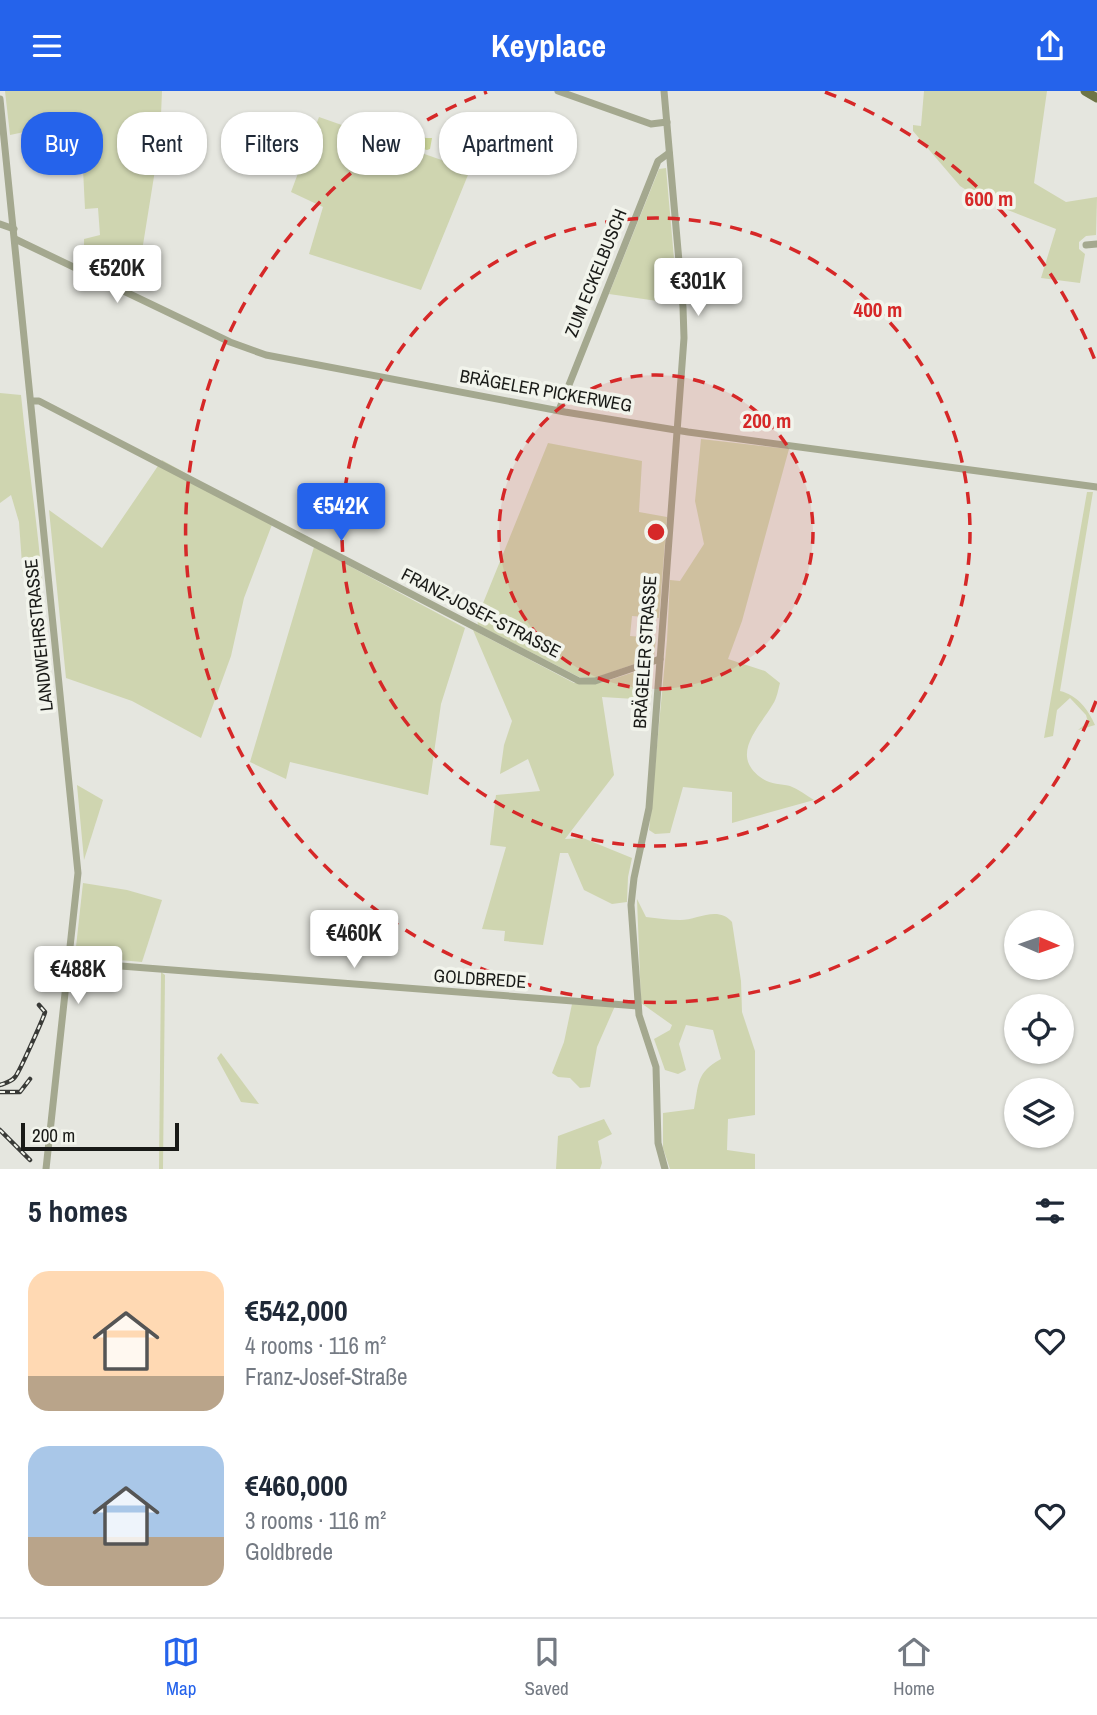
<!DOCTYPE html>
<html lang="en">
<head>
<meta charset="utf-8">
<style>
	body { margin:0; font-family:"Archivo Narrow",sans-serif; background:#f6f6f7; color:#1f2937; height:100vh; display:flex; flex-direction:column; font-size:26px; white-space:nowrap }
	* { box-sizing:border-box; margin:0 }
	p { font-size:23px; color:#747a83 }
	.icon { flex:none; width:38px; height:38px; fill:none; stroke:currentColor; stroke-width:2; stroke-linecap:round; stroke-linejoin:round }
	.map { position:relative; height:1078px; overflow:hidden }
	.sheet { display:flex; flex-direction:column; background:#fff; flex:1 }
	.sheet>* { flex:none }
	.guide { position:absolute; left:21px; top:21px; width:700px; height:63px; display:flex; gap:14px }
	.needle { width:46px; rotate:92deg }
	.fabs { position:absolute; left:1004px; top:819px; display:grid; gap:14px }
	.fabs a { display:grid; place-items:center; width:70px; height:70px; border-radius:50%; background:#fff; box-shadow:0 2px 5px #0004; font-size:35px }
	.scale { position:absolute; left:21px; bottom:18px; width:158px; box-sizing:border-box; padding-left:7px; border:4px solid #191a17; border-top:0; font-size:19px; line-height:24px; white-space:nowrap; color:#191a17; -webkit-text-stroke:5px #f2f4ec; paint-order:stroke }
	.price { position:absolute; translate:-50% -60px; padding:0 16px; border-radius:7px; background:#fff; color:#222; font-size:23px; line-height:46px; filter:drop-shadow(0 2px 4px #0008) }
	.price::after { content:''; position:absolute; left:50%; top:42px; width:21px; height:16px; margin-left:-10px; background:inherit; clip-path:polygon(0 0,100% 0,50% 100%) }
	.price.active { background:#2563eb; color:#fff }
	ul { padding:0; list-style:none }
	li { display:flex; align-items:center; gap:21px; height:175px; padding:0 28px }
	li span { display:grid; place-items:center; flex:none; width:196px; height:140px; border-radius:21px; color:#555 }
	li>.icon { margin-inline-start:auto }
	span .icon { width:84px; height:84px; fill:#fffc; stroke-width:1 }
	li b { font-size:30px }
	h2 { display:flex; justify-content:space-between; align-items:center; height:84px; padding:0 28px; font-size:30px }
	.pill { padding:0 24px; border-radius:28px; background:#fff; box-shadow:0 2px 5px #0004; font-size:24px; line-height:63px }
	.pill.active { background:#2563eb; color:#fff }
	header { display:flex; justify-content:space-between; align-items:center; height:91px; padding:0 28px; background:#2563eb; color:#fff; font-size:32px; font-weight:800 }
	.dock { display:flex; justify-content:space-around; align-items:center; height:98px; border-top:2px solid #e0e1e3; background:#fff; font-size:19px; color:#747a83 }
	.dock a { display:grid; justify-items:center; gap:4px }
	.dock .active { color:#2563eb }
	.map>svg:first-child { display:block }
</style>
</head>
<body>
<header><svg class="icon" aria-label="menu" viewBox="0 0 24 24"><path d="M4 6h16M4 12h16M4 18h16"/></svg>Keyplace<svg class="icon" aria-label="share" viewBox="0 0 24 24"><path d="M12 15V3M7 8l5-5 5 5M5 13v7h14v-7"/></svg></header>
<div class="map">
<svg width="1097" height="1078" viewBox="0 0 1097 1078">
	<rect width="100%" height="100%" fill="#e5e6df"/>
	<!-- green -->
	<g fill="#cfd5b0">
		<path d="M 5,0 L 162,0 L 160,48 L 142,160 L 126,156 L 118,193 L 84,175 L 84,148 L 100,144 L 98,117 L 85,118 L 83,78 L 74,48 L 29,40 L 10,44 Z"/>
		<path d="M 924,0 L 1047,0 L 1034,92 L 1066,111 L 1097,106 L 1096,144 L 1086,145 L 1079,151 L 1079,158 L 1085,163 L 1080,192 L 1041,187 L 1056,138 L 982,109 L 960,95 L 913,40 L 913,34 L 921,35 Z"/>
		<path d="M 319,26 L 470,79 L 421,199 L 309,163 L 323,116 L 291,101 Z"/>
		<path d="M 666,77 L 678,213 L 609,203 L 659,78 Z"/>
		<path d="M 0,302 L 21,304 C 27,366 37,427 42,489 L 23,487 L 19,431 L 11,404 L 0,412 Z"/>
		<path d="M 701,348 L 789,358 L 742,530 L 728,568 L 765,580 L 780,592 C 778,599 777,607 773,613 C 759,637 728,665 763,688 C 771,693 781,693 790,695 C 798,698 806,704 814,709 L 732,732 L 732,701 L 683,696 L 670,742 L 655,743 L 649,739 L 667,549 L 670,489 L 680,490 L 704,453 L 695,410 Z"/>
		<path d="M 548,352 L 642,370 L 639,421 L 667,426 L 659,527 L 632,525 L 630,545 L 656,547 L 654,566 L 595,587 L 579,586 L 478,534 L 477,527 Z"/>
		<path d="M 162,369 L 273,431 L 244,507 L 231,565 L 201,647 L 132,610 L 66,587 L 49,419 L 102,457 Z"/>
		<path d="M 1087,401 L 1093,401 L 1060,600 C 1077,604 1088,618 1095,634 L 1078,639 L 1088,631 L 1086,624 L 1070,607 L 1057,619 L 1053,645 L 1044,647 Z"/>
		<path d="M 314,456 L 465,537 L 441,613 L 428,704 L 290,671 L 286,688 L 250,671 Z"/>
		<path d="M 473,539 L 574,592 L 600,592 L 653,575 L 651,609 L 602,606 L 614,684 L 565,748 L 583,747 L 632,767 L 628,786 L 627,811 L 612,813 L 584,799 L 568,762 L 560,762 L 543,854 L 504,850 L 505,840 L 482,838 L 506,756 L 490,754 L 496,704 L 540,700 L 528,668 L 500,683 L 504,654 L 512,630 Z"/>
		<path d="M 77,694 L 103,709 L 84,769 Z"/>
		<path d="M 83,792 L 127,799 L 162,809 L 142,871 L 75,865 Z"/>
		<path d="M 637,808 L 646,826 C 657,827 669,829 680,829 C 697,829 718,814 732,831 L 741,890 L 742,921 L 755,960 L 755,1024 L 728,1028 L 727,1059 L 755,1063 L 755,1078 L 670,1078 L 663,1057 L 663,1022 L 694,1018 C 699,992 696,982 721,968 L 713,939 L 686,934 L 679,953 L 686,979 L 678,983 L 665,979 L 654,948 L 670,939 L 672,934 L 641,912 Z"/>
		<path d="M 161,881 L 165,884 L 163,1078 L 159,1078 Z"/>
		<path d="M 572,913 L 615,915 L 597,956 L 590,996 L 580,997 L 570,987 L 558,986 L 552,982 L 564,951 Z"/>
		<path d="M 221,962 L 259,1013 L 241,1011 L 217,967 Z"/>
		<path d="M 604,1028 L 612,1043 L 598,1050 L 602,1072 L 600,1078 L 556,1078 L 558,1045 Z"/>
	</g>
	<!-- water -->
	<path fill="#cad498" d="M 394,35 L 426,47 L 432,47 L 430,58 L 427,59 L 398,51 L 390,43 Z"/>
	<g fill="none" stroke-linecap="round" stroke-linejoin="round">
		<!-- minor -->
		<g stroke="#a4a88f" stroke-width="7">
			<path d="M 558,0 L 651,33 L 667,31"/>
			<path d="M 664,0 L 683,216 L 684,247 L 649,717 L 634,787 L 631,814 L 639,924 L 656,976 L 658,1052 L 665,1078"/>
			<path d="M 0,8 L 78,782 L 46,1078"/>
			<path d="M 0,133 L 14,138"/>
			<path d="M 15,148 L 230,251 L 266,264 L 565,321 L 688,341 L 1097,396"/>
			<path d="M 1086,154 L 1097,153"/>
			<path d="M 31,310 L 39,310 L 579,590 L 595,590 L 660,568"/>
			<path d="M 559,319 L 658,70 L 669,62"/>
			<path d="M 69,871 L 638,915"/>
		</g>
		<!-- major -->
		<path stroke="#6d7446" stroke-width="9" d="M 1085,0 L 1097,7"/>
		<defs>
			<g id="rail">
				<path d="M 0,994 C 5,992 11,991 15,986 C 19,982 44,926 45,921 L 39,914"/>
				<path d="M 0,1001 L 20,1001 L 30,988"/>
				<path d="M 0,1039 L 30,1069"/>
			</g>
		</defs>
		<!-- rail casing -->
		<use href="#rail" stroke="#393a37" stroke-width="4.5"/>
		<!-- rail -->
		<use href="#rail" stroke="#f2f4ec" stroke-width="2" stroke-dasharray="5" stroke-linecap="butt"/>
	</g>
	<!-- distance rings -->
	<circle cx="656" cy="441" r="157" fill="#d62828" fill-opacity=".12"/>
	<g fill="none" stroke="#d62828" stroke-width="3.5" stroke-dasharray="12 9">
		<circle cx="656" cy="441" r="157"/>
		<circle cx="656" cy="441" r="314"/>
		<path d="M1096 610A471 471 0 1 1 487 1M825 1A471 471 0 0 1 1096 272"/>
	</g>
	<g text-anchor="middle" stroke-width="7" stroke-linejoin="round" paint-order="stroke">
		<!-- street labels -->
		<g font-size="18" fill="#191a17" stroke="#f2f4ec">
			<text transform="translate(596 182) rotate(-68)" y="6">ZUM ECKELBUSCH</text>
			<text transform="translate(546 300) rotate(10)" y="6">BRÄGELER PICKERWEG</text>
			<text transform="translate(481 522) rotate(27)" y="6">FRANZ-JOSEF-STRASSE</text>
			<text transform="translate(39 544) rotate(-96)" y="6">LANDWEHRSTRASSE</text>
			<text transform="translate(645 561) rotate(-86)" y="6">BRÄGELER STRASSE</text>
			<text transform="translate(480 888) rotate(4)" y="6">GOLDBREDE</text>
		</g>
	</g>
	<circle cx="656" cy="441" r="10" fill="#d62828" stroke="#f2f4ec" stroke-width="3.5"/>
	<g font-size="21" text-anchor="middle" font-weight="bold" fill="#d62828" stroke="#f2f4ec" stroke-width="7" stroke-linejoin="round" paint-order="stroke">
		<text x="989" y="115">600 m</text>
		<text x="878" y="226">400 m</text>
		<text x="767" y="337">200 m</text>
	</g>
</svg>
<div class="fabs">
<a><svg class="needle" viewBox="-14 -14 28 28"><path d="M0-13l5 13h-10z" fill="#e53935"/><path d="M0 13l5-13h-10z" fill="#747a83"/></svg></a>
<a><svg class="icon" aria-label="locate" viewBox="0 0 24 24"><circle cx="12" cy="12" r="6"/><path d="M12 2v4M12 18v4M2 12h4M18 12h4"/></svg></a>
<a><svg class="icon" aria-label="layers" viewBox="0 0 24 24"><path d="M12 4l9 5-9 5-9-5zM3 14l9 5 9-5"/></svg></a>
</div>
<div class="scale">200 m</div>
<b class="price" style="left:117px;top:214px">€520K</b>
<b class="price" style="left:698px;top:227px">€301K</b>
<b class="price active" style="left:341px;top:452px">€542K</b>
<b class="price" style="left:354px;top:879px">€460K</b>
<b class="price" style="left:78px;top:915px">€488K</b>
<div class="guide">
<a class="pill active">Buy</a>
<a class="pill">Rent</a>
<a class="pill">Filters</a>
<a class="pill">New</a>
<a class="pill">Apartment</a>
</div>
</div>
<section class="sheet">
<h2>5 homes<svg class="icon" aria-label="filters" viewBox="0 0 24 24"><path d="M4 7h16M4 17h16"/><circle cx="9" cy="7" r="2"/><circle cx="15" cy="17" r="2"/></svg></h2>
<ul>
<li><span style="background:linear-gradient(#ffd9b3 75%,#b9a48a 0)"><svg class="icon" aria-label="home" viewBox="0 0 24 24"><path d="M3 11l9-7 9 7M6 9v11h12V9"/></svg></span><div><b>€542,000</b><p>4 rooms · 116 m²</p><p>Franz-Josef-Straße</p></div><svg class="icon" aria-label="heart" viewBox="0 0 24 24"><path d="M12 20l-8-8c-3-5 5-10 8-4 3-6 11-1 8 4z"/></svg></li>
<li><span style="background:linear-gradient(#a9c7e8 65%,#b9a48a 0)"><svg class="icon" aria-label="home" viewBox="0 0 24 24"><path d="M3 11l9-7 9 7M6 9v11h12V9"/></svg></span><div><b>€460,000</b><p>3 rooms · 116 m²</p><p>Goldbrede</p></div><svg class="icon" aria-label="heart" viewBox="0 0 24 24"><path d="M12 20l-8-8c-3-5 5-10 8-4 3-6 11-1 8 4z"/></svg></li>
</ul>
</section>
<nav class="dock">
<a class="active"><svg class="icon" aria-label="map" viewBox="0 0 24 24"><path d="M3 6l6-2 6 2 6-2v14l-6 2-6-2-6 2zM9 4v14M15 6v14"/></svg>Map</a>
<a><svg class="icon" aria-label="saved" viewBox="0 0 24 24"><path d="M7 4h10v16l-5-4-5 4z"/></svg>Saved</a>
<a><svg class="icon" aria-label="home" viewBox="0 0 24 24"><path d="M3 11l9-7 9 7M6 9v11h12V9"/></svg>Home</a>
</nav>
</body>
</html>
